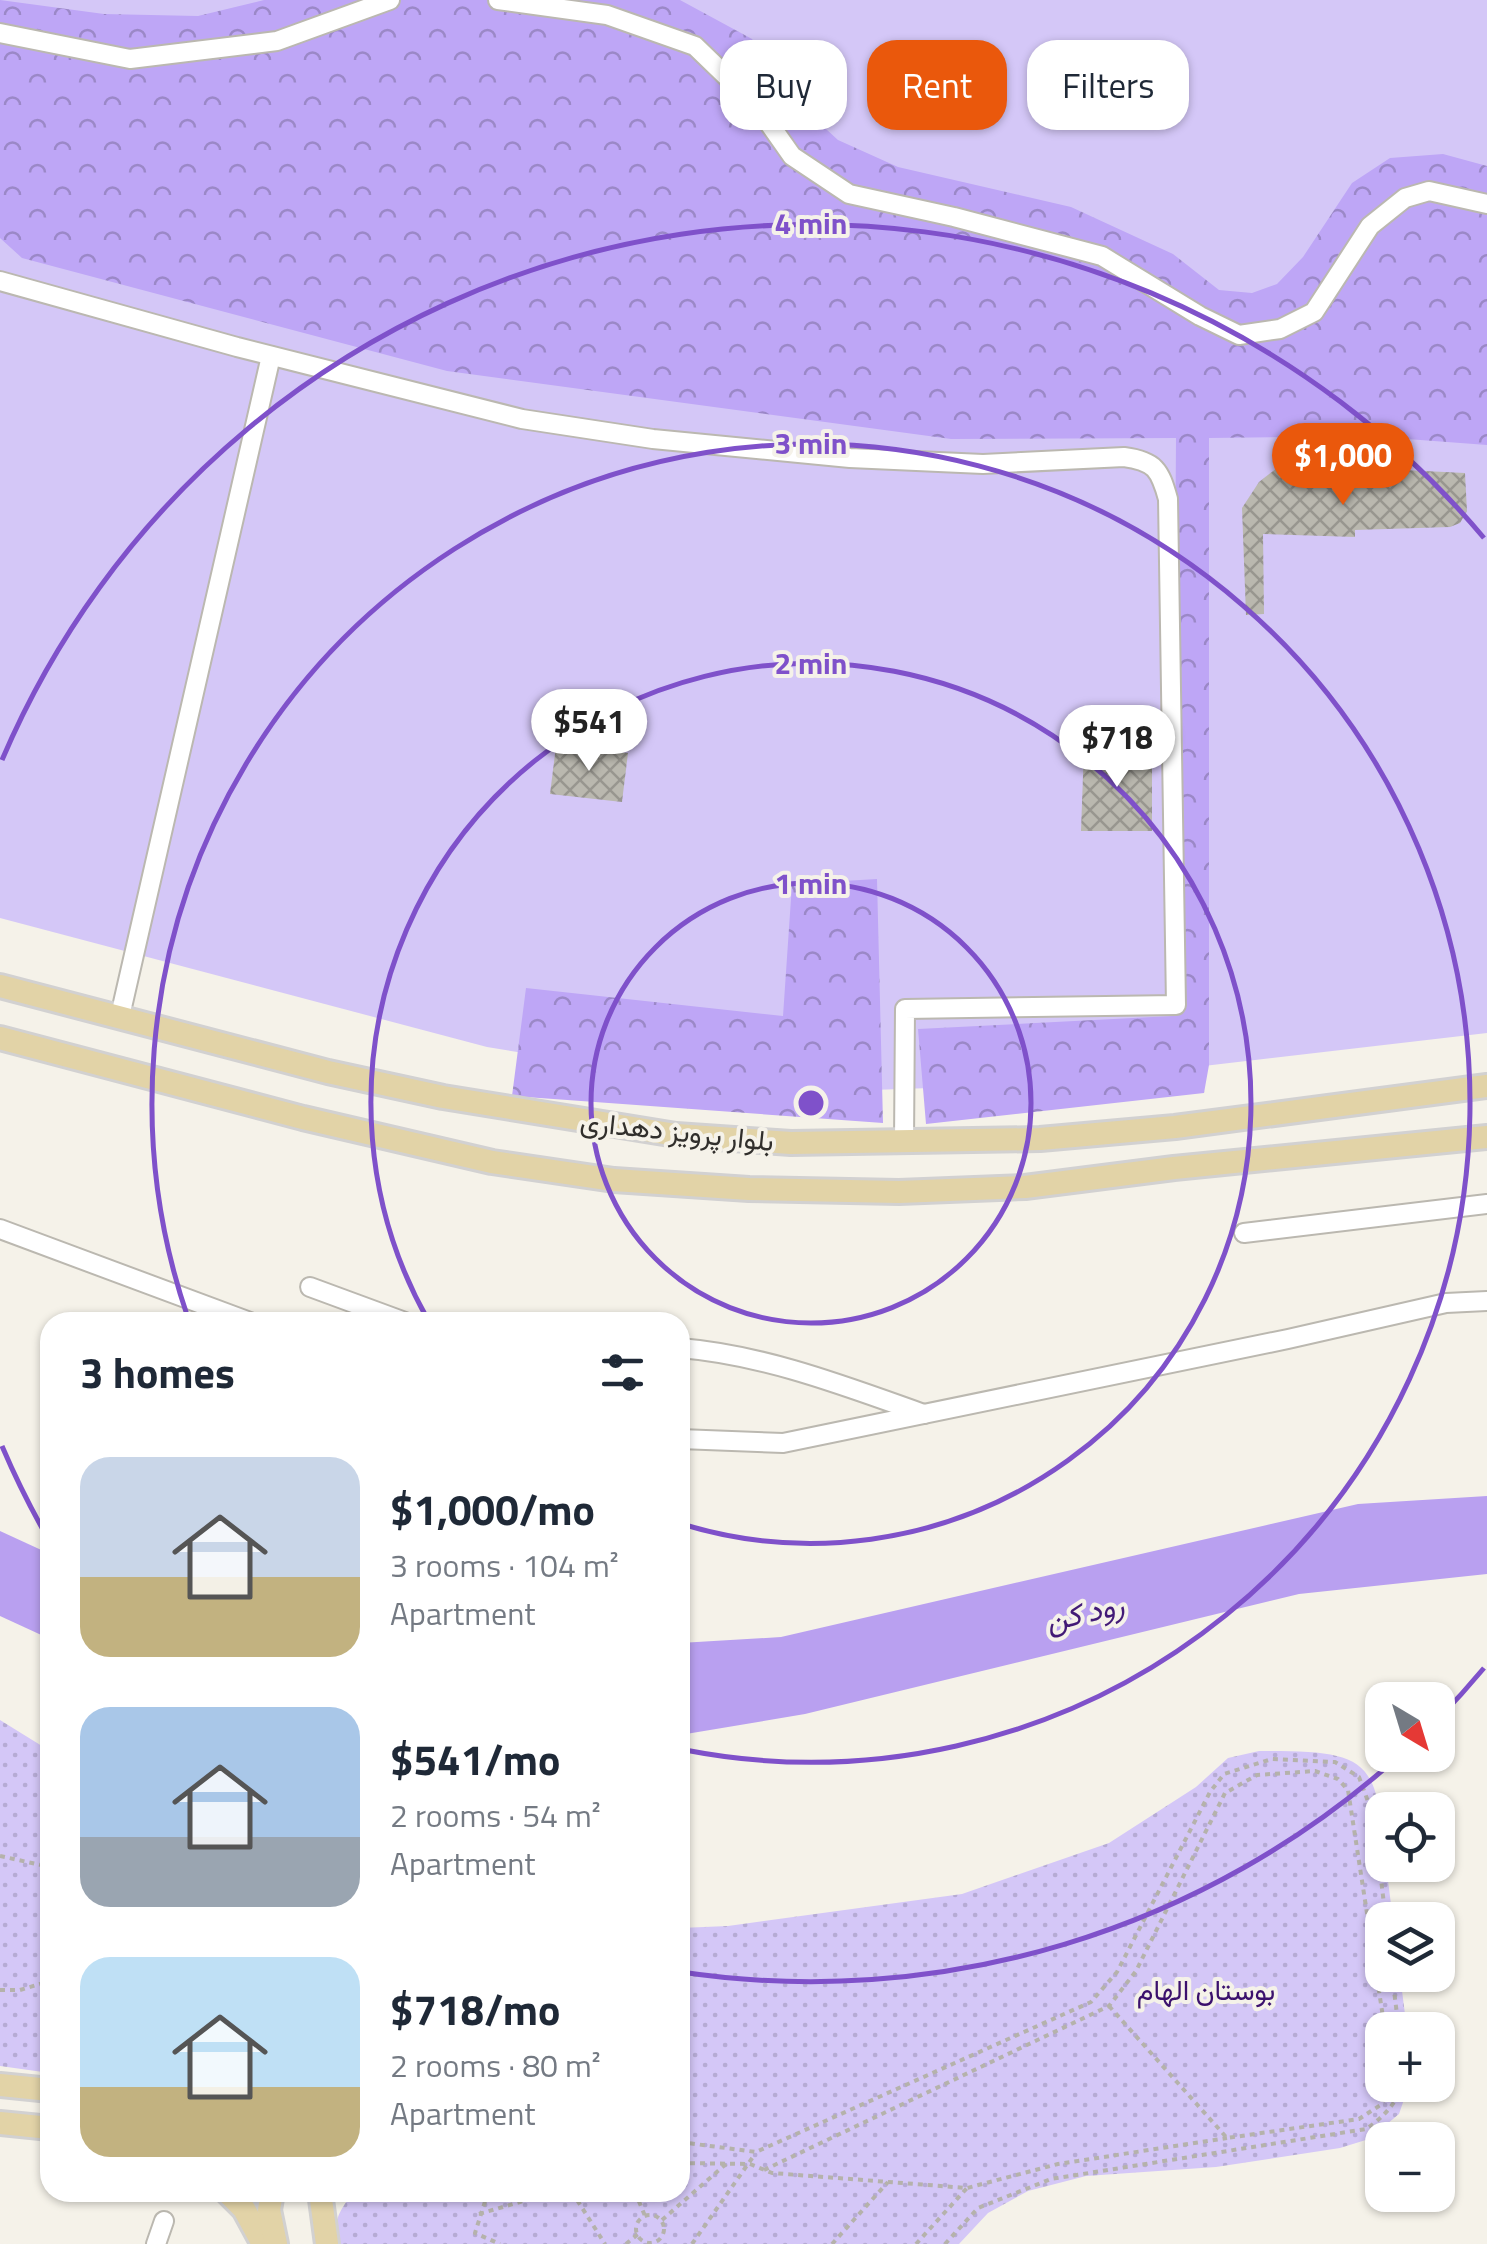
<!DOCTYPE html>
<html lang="en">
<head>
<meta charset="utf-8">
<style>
	body { margin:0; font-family:"Titillium Web",Vazirmatn,sans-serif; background:#f2f2f3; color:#1f2937; height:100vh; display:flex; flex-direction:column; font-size:38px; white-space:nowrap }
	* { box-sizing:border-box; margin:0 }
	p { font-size:32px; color:#747a83 }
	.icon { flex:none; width:55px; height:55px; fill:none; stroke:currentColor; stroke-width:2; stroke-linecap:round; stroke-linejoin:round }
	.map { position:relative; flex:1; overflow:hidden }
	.drawer { position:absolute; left:40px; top:1312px; width:650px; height:890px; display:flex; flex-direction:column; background:#fff; border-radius:30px; box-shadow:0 2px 8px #0004 }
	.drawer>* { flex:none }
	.hud { position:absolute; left:720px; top:40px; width:615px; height:90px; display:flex; gap:20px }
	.needle { width:65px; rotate:142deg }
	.tools { position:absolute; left:1365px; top:1682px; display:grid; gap:20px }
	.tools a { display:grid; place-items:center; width:90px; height:90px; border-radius:20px; background:#fff; box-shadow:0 2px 8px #0004; font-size:50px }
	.price { position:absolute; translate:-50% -85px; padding:0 22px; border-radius:35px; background:#fff; color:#222; font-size:32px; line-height:65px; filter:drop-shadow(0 2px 5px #0008) }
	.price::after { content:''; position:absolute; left:50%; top:60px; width:30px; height:22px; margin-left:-15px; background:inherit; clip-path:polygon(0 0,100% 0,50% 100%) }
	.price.selected { background:#ea580c; color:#fff }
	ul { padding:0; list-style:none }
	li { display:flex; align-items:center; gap:30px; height:250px; padding:0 40px }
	li span { display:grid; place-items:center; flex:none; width:280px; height:200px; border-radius:30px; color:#555 }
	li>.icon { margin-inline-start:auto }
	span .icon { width:120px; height:120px; fill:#fffc; stroke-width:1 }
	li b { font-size:42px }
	h2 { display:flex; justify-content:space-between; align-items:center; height:120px; padding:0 40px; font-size:42px }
	.tag { padding:0 35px; border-radius:30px; background:#fff; box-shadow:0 2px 8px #0004; font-size:35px; line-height:90px }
	.tag.selected { background:#ea580c; color:#fff }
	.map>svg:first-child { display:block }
</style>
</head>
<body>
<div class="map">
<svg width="1487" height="2244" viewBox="0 0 1487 2244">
	<defs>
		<pattern id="forest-crowns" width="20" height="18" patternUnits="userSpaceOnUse" patternTransform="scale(2.5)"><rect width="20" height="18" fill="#bea6f6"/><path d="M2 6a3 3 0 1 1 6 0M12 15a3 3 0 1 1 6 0" fill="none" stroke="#9b88c7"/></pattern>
		<pattern id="park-dots" width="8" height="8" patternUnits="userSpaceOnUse" patternTransform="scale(2.5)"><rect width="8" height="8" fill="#d4c7f7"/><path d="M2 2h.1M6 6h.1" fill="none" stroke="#b6abd4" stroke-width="1.8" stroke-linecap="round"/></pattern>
		<pattern id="building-cross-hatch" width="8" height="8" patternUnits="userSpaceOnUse" patternTransform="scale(2.5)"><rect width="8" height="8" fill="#bab8af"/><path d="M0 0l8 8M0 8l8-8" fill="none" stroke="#98968f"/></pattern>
	</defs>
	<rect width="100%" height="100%" fill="#f5f2e9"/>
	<!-- green -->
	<path fill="#d4c7f7" d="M 0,0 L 1487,0 L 1487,1033 L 1050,1084 L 843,1091 L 702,1082 L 487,1047 L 0,918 Z"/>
	<!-- forest -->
	<g fill="url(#forest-crowns)">
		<path d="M 0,0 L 104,14 L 198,16 L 264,0 L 680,0 L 752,39 L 792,98 L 838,140 L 898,167 L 1071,207 L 1173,254 L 1219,290 L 1252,293 L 1277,284 L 1303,257 L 1352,183 L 1390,158 L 1443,154 L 1487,166 L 1487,445 L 1367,436 L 1209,438 L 1209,1065 L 1204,1093 L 926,1124 L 918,1029 L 1172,1016 L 1176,438 L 951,439 L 447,371 L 22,258 L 0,238 Z"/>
		<path d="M 877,879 L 883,1123 L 512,1096 L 526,988 L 783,1016 L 792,884 Z"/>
	</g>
	<!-- park -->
	<g fill="url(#park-dots)">
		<path d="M 0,1720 L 50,1751 L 50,2073 L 0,2066 Z"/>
		<path d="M 1259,1751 C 1364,1751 1382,1755 1382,1865 L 1386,1865 L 1393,1920 L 1382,1920 L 1382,1975 L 1400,1975 L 1407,2030 L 1382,2030 L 1382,2085 L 1409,2085 L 1399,2114 L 1369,2139 L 1340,2148 L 1216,2167 L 1086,2176 L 1028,2191 L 988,2213 L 959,2244 L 334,2244 C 333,2223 340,2207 354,2193 L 680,2192 L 680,1928 L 728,1926 L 962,1894 L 1109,1843 L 1196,1787 L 1228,1758 Z"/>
	</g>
	<!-- water -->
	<g fill="#b9a0f0">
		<path d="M 1487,1496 L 1487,1574 L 1299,1594 L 805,1714 L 680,1735 L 680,1643 L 781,1637 L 1358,1504 Z"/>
		<path d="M 0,1531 L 50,1554 L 50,1639 L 0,1616 Z"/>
	</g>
	<!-- building -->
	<g fill="url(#building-cross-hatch)">
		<path d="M 1282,464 L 1465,473 L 1467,511 L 1460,523 L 1450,527 L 1355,530 L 1355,537 L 1263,534 L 1264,614 L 1246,615 L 1242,508 L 1259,482 Z"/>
		<path d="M 556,746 L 628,753 L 622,802 L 550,794 Z"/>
		<path d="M 1084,748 L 1152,748 L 1152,831 L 1081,831 Z"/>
	</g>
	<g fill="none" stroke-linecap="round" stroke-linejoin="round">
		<defs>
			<g id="minor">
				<path d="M 498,0 L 607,15 L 695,46 L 756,105 L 792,156 L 849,194 L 954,217 L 1102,256 L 1200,316 L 1239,335 L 1280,329 L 1314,312 L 1370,226 L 1405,198 L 1429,191 L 1487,204"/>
				<path d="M 0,33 L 130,59 L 277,41 L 390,0"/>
				<path d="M 0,281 L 237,347 L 522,419 L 653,439 L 850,458 L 983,464 L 1124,457 C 1155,461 1160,470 1168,499 L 1176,1005 L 905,1009 L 904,1143"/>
				<path d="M 120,1016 L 271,356"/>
				<path d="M 0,1229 L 250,1322"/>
				<path d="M 1244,1233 L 1487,1204"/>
				<path d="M 310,1287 L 405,1322"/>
				<path d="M 680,1348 C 765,1355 845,1386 924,1414"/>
				<path d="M 680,1439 L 783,1443 L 1288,1339 L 1446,1303 L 1487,1301"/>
				<path d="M 156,2244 L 164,2221"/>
			</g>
			<g id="major">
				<path d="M 0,986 L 328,1072 L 443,1097 L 676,1135 L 791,1143 L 1040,1139 L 1175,1127 L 1487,1086"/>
				<path d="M 0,1038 L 303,1118 L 492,1162 L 614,1180 L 749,1189 L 899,1192 L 1025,1187 L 1174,1168 L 1487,1137"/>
				<path d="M 0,2085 L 50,2090"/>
				<path d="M 0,2123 L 50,2128"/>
				<path d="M 227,2192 L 244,2209 L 263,2244"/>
				<path d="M 272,2192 L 269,2210 L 276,2244"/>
				<path d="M 320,2192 L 327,2244"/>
			</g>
		</defs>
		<!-- minor casing -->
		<use href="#minor" stroke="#bbb8b0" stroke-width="22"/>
		<!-- major casing -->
		<use href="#major" stroke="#d2d1d1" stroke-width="28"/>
		<!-- path -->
		<g stroke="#b5b2ab" stroke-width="4" stroke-dasharray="5 5" stroke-linecap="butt">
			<path d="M 0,1856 L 50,1867"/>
			<path d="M 1392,1975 L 1399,2030"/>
			<path d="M 0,1990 L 20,1990 L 50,1981"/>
			<path d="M 1109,2006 L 1227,2138 L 1359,2119 L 1382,2104 L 1390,2085"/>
			<path d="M 680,2142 L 756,2152 L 1091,2002 L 1117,1972 L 1210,1792 L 1224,1774 L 1272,1759 L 1335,1762 L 1359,1777 L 1373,1815 L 1386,1920"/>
			<path d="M 680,2163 L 750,2164 L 772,2173 L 967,2188 L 1058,2164 L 1227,2138"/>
			<path d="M 764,2170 L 1109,2006 L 1136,1971 L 1225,1793 L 1257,1775 L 1315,1771 L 1338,1779 L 1348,1790 L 1385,2030"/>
			<path d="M 488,2192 L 475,2233 L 500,2244"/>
			<path d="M 572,2192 L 605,2244"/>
			<path d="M 635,2192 L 645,2216"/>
			<path d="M 479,2214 L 554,2192"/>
			<circle cx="650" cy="2229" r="14"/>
			<path d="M 662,2220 L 726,2164"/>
			<path d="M 626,2244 L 638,2234"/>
			<path d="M 692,2244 L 755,2154"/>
			<path d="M 832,2244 L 888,2182"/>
			<path d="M 916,2244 L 967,2188"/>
			<path d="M 945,2244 L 978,2208 L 1051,2179 L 1366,2129 C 1380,2120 1399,2102 1401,2085"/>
		</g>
		<!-- minor -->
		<use href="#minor" stroke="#fff" stroke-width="18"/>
		<!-- major -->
		<use href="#major" stroke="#e2d3a7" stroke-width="22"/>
	</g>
	<!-- distance rings -->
	<g fill="none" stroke="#7f51ca" stroke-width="5">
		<circle cx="811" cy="1103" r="220"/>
		<path d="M428 1320A440 440 0 1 1 682 1524"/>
		<path d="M188 1318A659 659 0 1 1 685 1750"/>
		<path d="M1484 1668A879 879 0 0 1 1438 1719M1399 1756A879 879 0 0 1 681 1972M50 1542A879 879 0 0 1 2 1446M2 760A879 879 0 0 1 1484 538"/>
	</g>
	<g text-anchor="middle" stroke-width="8" stroke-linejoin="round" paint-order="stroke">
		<!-- street labels -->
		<g font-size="28" fill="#312f2c" stroke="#f5f2e9">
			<text transform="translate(677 1131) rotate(6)" y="10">بلوار پرویز دهداری</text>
		</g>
		<!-- park labels -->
		<g font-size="28" fill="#3b116d" stroke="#f5f2e9">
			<text x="1206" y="2000">بوستان الهام</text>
		</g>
		<!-- water labels -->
		<g font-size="30" font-style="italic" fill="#421a76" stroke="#f5f2e9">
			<text transform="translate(1085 1613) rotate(-13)" y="10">رود کن</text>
		</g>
	</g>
	<circle cx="811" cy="1103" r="15" fill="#7f51ca" stroke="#f5f2e9" stroke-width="5"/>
	<g font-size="30" text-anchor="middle" font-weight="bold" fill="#7f51ca" stroke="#f5f2e9" stroke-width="8" stroke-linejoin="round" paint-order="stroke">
		<text x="811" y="234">4 min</text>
		<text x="811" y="454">3 min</text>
		<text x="811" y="674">2 min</text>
		<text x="811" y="894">1 min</text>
	</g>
</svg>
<div class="tools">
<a><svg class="needle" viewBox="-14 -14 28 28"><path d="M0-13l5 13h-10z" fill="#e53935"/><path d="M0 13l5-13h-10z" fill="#747a83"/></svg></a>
<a><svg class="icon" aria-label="locate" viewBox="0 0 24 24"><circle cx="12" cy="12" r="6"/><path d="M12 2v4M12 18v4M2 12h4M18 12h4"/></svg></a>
<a><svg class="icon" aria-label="layers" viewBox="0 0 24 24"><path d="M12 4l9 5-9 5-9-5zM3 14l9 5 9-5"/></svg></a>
<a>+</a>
<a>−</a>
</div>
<b class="price selected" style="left:1343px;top:508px">$1,000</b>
<b class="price" style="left:589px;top:774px">$541</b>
<b class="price" style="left:1117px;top:790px">$718</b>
<div class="hud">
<a class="tag">Buy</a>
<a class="tag selected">Rent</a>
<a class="tag">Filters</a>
</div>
<section class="drawer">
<h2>3 homes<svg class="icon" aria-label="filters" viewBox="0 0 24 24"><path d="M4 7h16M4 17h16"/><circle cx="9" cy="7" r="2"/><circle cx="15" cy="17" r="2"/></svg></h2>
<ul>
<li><span style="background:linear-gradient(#c9d6e8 60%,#c2b280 0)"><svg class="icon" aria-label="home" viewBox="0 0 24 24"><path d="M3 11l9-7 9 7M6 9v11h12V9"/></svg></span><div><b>$1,000/mo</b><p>3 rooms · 104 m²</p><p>Apartment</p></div></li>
<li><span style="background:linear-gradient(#a9c7e8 65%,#9aa5b1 0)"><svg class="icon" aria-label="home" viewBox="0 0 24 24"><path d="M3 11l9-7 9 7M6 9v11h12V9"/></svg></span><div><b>$541/mo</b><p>2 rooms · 54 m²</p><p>Apartment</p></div></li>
<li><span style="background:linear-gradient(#bfe0f5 65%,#c2b280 0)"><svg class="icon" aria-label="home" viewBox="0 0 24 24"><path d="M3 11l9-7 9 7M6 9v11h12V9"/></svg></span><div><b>$718/mo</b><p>2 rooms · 80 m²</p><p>Apartment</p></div></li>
</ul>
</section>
</div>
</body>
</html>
